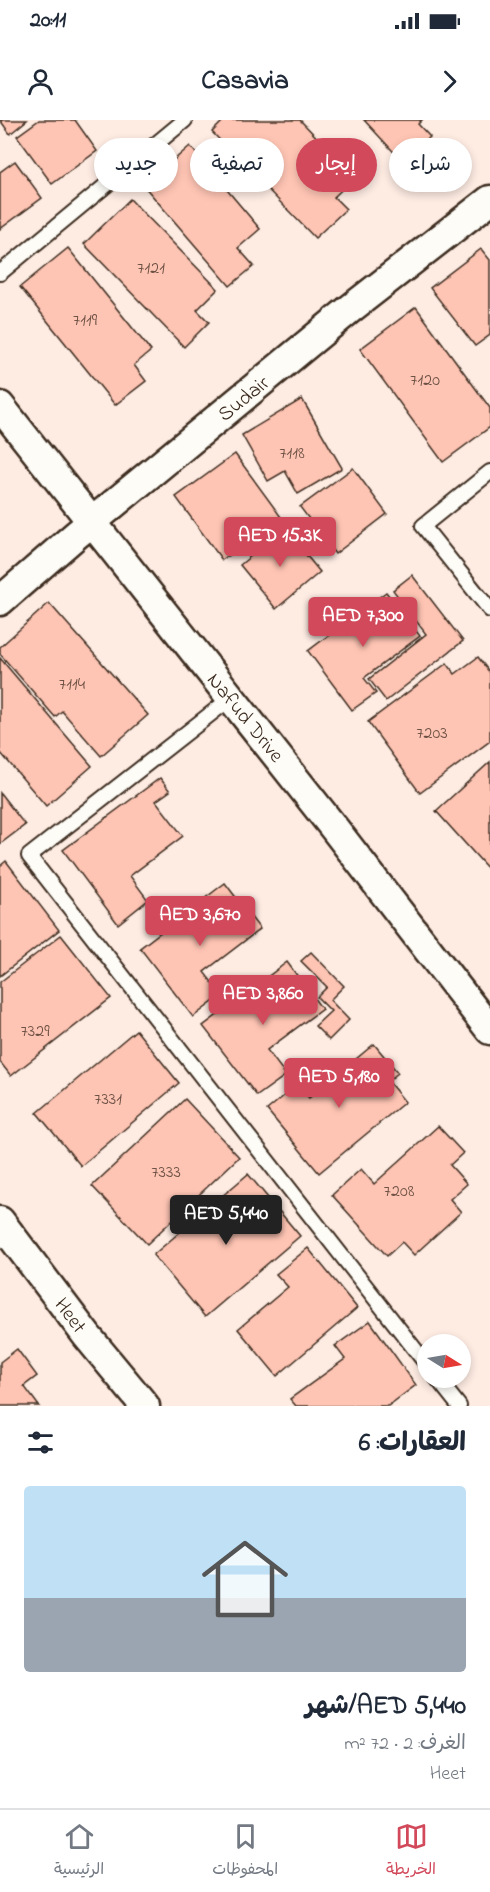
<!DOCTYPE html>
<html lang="ar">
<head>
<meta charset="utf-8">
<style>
	body { margin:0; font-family:"Indie Flower","Playpen Sans Arabic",sans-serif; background:#f2f2f3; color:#1f2937; direction:rtl; height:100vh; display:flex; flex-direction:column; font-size:22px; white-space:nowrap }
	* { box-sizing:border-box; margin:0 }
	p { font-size:20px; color:#747a83 }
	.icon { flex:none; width:33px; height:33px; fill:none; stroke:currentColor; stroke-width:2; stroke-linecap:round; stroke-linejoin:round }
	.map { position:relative; height:1286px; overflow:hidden; direction:ltr }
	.drawer { display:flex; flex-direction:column; background:#fff; flex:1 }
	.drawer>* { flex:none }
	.guide { position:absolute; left:18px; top:18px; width:454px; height:54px; direction:rtl; display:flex; gap:12px }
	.needle { width:39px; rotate:101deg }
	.tools { position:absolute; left:417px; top:1214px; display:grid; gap:12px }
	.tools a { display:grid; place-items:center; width:54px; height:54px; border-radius:50%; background:#fff; box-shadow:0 3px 9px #0003; font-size:30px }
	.price { position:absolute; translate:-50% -51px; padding:0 14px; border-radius:6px; background:#d1495b; color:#fff; font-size:20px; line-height:39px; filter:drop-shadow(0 2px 3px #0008) }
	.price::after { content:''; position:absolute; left:50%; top:36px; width:18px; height:14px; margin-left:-9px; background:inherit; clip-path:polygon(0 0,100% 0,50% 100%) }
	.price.active { background:#222; color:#fff }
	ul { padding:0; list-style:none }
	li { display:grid; align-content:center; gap:12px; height:318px; padding:0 24px }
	li span { display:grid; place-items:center; height:186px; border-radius:6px; color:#555 }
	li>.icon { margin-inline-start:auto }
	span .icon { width:108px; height:108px; fill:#fffc; stroke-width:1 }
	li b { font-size:26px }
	h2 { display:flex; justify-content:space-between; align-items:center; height:72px; padding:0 24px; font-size:26px }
	.chip { padding:0 21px; border-radius:27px; background:#fff; box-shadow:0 3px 9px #0003; font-size:21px; line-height:54px }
	.chip.active { background:#d1495b; color:#fff }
	.status { display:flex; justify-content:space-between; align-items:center; height:42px; padding:0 30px; background:#fff; direction:ltr }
	.status svg { height:16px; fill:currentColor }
	header { display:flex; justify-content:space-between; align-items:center; height:78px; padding:0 24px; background:#fff; font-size:27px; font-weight:700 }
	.dock { display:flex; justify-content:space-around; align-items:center; height:84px; border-top:2px solid #e0e1e3; background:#fff; font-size:16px; color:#747a83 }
	.dock a { display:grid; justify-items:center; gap:3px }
	.dock .active { color:#d1495b }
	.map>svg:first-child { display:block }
</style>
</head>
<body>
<div class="status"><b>20:11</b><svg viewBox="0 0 49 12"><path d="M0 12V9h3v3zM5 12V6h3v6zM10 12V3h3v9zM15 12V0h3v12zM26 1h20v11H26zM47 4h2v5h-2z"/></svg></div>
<header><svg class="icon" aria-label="forward" viewBox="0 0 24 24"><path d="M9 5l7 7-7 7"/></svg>Casavia<svg class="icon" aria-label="person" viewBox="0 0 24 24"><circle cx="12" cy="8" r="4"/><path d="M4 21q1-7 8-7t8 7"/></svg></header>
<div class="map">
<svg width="490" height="1286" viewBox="0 0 490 1286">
	<rect width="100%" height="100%" fill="#feece3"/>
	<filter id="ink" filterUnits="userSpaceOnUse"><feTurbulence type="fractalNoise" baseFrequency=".0167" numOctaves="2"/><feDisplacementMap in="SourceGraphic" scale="12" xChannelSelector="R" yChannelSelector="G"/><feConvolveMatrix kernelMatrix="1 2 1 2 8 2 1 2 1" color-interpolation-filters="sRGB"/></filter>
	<g filter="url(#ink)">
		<!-- building -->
		<g fill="#ffc5b4" stroke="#3b2a1e" stroke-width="1.5">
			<path d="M 0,0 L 27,0 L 10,14 Z"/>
			<path d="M 39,0 L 75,0 L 97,31 L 52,64 L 17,16 Z"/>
			<path d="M 224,0 L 300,0 L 355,57 L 334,77 L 346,89 L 315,118 L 212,12 Z"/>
			<path d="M 364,0 L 422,0 L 418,4 L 430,17 L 403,42 Z"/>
			<path d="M 190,26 L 260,109 L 238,128 L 254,146 L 230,166 L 144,66 Z"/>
			<path d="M 15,41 L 42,78 L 0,109 L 0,52 Z"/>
			<path d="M 130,79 L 218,169 L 197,190 L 209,202 L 184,227 L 84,124 Z"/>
			<path d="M 68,128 L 151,231 L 134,245 L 146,261 L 115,285 L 20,167 Z"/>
			<path d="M 481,129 L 490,140 L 490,215 L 475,226 L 430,168 Z"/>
			<path d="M 416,187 L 490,288 L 490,307 L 443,342 L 360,229 Z"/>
			<path d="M 302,279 L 342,348 L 298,374 L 285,351 L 268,361 L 242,315 Z"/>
			<path d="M 235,334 L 281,397 L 222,440 L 176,377 Z"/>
			<path d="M 353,348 L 387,394 L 335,434 L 300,387 Z"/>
			<path d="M 284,408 L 320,452 L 276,489 L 240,445 Z"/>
			<path d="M 412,455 L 463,521 L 386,581 L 369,559 L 426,514 L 393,470 Z"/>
			<path d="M 386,472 L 420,516 L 364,558 L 376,573 L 352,590 L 308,531 Z"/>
			<path d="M 49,483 L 148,595 L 101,636 L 62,591 L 55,597 L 0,534 L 0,527 Z"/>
			<path d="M 478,537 L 490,553 L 490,621 L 420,673 L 368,602 L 447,543 L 455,554 Z"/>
			<path d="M 0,538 L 92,646 L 46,686 L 0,632 Z"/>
			<path d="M 490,642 L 490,751 L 436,691 Z"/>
			<path d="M 160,658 L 170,671 L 156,681 L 183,716 L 130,756 L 148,780 L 118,804 L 63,730 Z"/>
			<path d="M 0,673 L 25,705 L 0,724 Z"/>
			<path d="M 6,741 L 59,810 L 0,856 L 0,746 Z"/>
			<path d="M 225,763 L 260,809 L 204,852 L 222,875 L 193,897 L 140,828 Z"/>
			<path d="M 61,815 L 111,878 L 11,956 L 0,942 L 0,862 Z"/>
			<path d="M 311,832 L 344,866 L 330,880 L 349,900 L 329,920 L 315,906 L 331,891 L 317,877 L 327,867 L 301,841 Z"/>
			<path d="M 287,842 L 322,889 L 267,930 L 286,955 L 257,976 L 203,906 Z"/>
			<path d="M 136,910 L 179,963 L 81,1046 L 37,993 Z"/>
			<path d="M 374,924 L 398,953 L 388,961 L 405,982 L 319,1053 L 267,990 L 297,965 L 309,978 Z"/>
			<path d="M 185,979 L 239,1037 L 147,1124 L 92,1066 Z"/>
			<path d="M 438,1006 L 463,1033 L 450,1045 L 467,1064 L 450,1079 L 461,1092 L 414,1135 L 402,1122 L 387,1136 L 332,1075 L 361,1049 L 374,1064 Z"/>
			<path d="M 248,1054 L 300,1116 L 205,1197 L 153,1135 Z"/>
			<path d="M 308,1128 L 357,1188 L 277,1256 L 238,1209 L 288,1167 L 276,1154 Z"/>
			<path d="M 370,1201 L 416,1265 L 388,1286 L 296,1286 L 290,1279 L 345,1239 L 335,1226 Z"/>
			<path d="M 17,1229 L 37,1256 L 24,1266 L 39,1286 L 0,1286 L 0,1242 Z"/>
		</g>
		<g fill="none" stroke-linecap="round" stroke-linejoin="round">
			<defs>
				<g id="service">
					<path d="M 0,153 L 185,0"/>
					<path d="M 490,352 L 423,406 L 490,490"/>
					<path d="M 231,578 L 29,736 L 428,1246"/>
					<path d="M 436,1257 L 459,1286"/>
				</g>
				<g id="minor">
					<path d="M 0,286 L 334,708 L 490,910"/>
					<path d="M 0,481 L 76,415 L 350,189 L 490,80"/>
					<path d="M 0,1101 L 87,1216 L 145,1286"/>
				</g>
			</defs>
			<!-- service casing -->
			<use href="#service" stroke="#3b2a1e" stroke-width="18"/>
			<!-- minor casing -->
			<use href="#minor" stroke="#3b2a1e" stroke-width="33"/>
			<!-- service -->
			<use href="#service" stroke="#fdfcf7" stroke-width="14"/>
			<!-- minor -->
			<use href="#minor" stroke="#fdfcf7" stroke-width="28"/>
		</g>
	</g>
	<g text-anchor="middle" stroke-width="5" stroke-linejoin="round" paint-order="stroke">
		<!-- number labels -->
		<g font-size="18" fill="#6c5144">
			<text x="151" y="153">7121</text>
			<text x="85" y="205">7119</text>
			<text x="425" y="265">7120</text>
			<text x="292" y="338">7118</text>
			<text x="72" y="569">7114</text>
			<text x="432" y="618">7203</text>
			<text x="35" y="916">7329</text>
			<text x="108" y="984">7331</text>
			<text x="166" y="1057">7333</text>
			<text x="399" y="1076">7208</text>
		</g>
		<!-- street labels -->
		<g font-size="21" fill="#3b2a1e" stroke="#fdfcf7">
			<text transform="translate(243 278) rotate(-39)" y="7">Sudair</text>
			<text transform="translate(246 597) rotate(51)" y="7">Nafud Drive</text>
			<text transform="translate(71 1195) rotate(53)" y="7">Heet</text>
		</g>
	</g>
</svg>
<div class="tools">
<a><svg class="needle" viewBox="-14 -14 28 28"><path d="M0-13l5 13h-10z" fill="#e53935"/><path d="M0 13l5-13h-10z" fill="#747a83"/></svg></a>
</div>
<b class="price" style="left:280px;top:448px">AED 15.3K</b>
<b class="price" style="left:363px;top:528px">AED 7,300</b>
<b class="price" style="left:200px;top:827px">AED 3,670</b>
<b class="price" style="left:263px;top:906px">AED 3,860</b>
<b class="price" style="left:339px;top:989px">AED 5,180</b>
<b class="price active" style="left:226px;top:1126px">AED 5,440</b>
<div class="guide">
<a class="chip">شراء</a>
<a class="chip active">إيجار</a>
<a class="chip">تصفية</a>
<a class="chip">جديد</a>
</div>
</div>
<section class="drawer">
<h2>العقارات: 6<svg class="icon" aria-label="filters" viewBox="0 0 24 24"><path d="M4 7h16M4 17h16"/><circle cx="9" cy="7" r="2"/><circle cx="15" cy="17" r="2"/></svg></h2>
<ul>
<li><span style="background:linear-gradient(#bfe0f5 60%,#9aa5b1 0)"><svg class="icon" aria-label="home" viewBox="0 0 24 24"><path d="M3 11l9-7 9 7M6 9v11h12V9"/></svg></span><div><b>AED 5,440/شهر</b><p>الغرف: 2 · 72 m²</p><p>Heet</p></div></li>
</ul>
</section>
<nav class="dock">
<a class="active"><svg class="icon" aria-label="map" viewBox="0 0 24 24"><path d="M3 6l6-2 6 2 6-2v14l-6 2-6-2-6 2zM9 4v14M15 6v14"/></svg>الخريطة</a>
<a><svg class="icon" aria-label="saved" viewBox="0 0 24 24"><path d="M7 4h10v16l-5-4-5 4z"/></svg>المحفوظات</a>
<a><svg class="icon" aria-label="home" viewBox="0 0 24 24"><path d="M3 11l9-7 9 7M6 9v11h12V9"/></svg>الرئيسية</a>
</nav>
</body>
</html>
